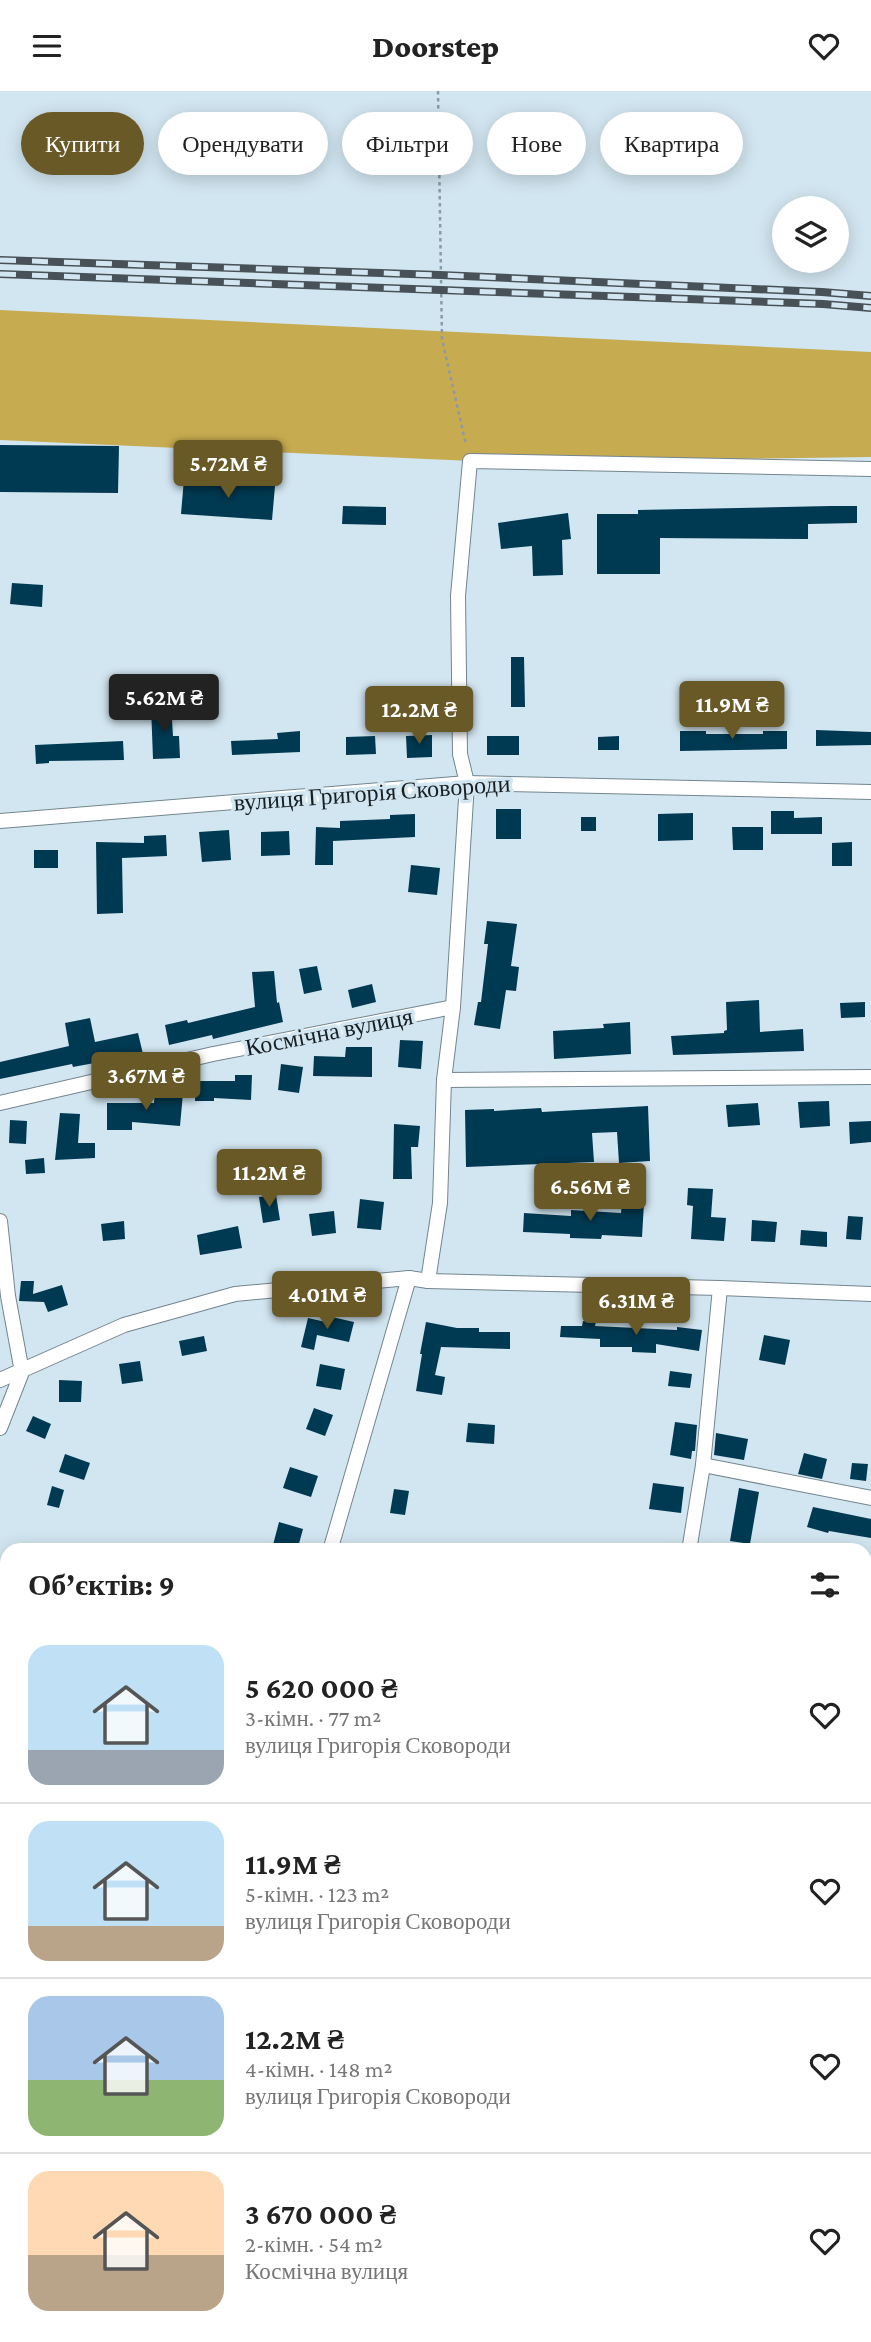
<!DOCTYPE html>
<html lang="uk">
<head>
<meta charset="utf-8">
<style>
	body { margin:0; font-family:"Crimson Pro",serif; background:#f6f6f6; color:#222; height:100vh; display:flex; flex-direction:column; font-size:26px; white-space:nowrap }
	* { box-sizing:border-box; margin:0 }
	p { font-size:23px; color:#767676 }
	.icon { flex:none; width:38px; height:38px; fill:none; stroke:currentColor; stroke-width:2; stroke-linecap:round; stroke-linejoin:round }
	.map { position:relative; flex:1; overflow:hidden }
	.details { position:absolute; left:0px; top:1452px; width:872px; height:800px; display:flex; flex-direction:column; background:#fff; border-radius:21px 21px 0 0; box-shadow:0 4px 18px #0003 }
	.details>* { flex:none }
	.guide { position:absolute; left:21px; top:21px; width:830px; height:63px; display:flex; gap:14px }
	.buttons { position:absolute; left:772px; top:105px; display:grid; gap:14px }
	.buttons a { display:grid; place-items:center; width:77px; height:77px; border-radius:50%; background:#fff; box-shadow:0 4px 18px #0003; font-size:35px }
	.price { position:absolute; translate:-50% -60px; padding:0 16px; border-radius:7px; background:#685926; color:#fff; font-size:23px; line-height:46px; filter:drop-shadow(0 2px 4px #0008) }
	.price::after { content:''; position:absolute; left:50%; top:42px; width:21px; height:16px; margin-left:-10px; background:inherit; clip-path:polygon(0 0,100% 0,50% 100%) }
	.price.active { background:#222; color:#fff }
	ul { padding:0; list-style:none }
	li { display:flex; align-items:center; gap:21px; height:175px; padding:0 28px }
	li+li { border-top:2px solid #e0e0e0 }
	li span { display:grid; place-items:center; flex:none; width:196px; height:140px; border-radius:21px; color:#555 }
	li>.icon { margin-inline-start:auto }
	span .icon { width:84px; height:84px; fill:#fffc; stroke-width:1 }
	li b { font-size:30px }
	h2 { display:flex; justify-content:space-between; align-items:center; height:84px; padding:0 28px; font-size:30px }
	.chip { padding:0 24px; border-radius:32px; background:#fff; box-shadow:0 4px 18px #0003; font-size:24px; line-height:63px }
	.chip.active { background:#685926; color:#fff }
	header { display:flex; justify-content:space-between; align-items:center; height:91px; padding:0 28px; background:#fff; font-size:32px; font-weight:800 }
	.map>svg:first-child { display:block }
</style>
</head>
<body>
<header><svg class="icon" aria-label="menu" viewBox="0 0 24 24"><path d="M4 6h16M4 12h16M4 18h16"/></svg>Doorstep<svg class="icon" aria-label="heart" viewBox="0 0 24 24"><path d="M12 20l-8-8c-3-5 5-10 8-4 3-6 11-1 8 4z"/></svg></header>
<div class="map">
<svg width="871" height="2251" viewBox="0 0 871 2251">
	<rect width="100%" height="100%" fill="#d2e6f1"/>
	<!-- green -->
	<path fill="#e5d49f" d="M 865,1756 L 871,1758 L 871,2251 L 276,2251 L 276,2245 L 864,2245 Z"/>
	<!-- forest -->
	<path fill="#c7ab50" d="M 0,219 L 871,261 L 871,366 L 494,371 L 0,349 Z"/>
	<!-- building -->
	<g fill="#003a52">
		<path d="M 0,354 L 119,355 L 118,402 L 0,401 Z"/>
		<path d="M 184,388 L 275,395 L 272,429 L 181,423 Z"/>
		<path d="M 343,415 L 386,416 L 386,434 L 342,433 Z"/>
		<path d="M 830,415 L 857,415 L 857,432 L 808,433 L 808,448 L 660,447 L 660,483 L 597,483 L 597,423 L 638,423 L 638,419 Z"/>
		<path d="M 568,422 L 571,448 L 562,449 L 563,484 L 533,485 L 532,455 L 501,458 L 498,432 Z"/>
		<path d="M 12,492 L 43,494 L 42,516 L 10,513 Z"/>
		<path d="M 511,566 L 524,566 L 525,616 L 511,616 Z"/>
		<path d="M 171,614 L 173,645 L 179,645 L 180,667 L 153,668 L 151,615 Z"/>
		<path d="M 816,639 L 871,641 L 871,654 L 816,655 Z"/>
		<path d="M 300,640 L 300,661 L 232,664 L 231,650 L 278,648 L 277,642 Z"/>
		<path d="M 680,640 L 706,640 L 706,643 L 763,643 L 763,640 L 787,640 L 787,658 L 680,660 Z"/>
		<path d="M 432,644 L 432,666 L 407,667 L 406,645 Z"/>
		<path d="M 375,645 L 376,663 L 346,664 L 346,646 Z"/>
		<rect x="487" y="645" width="32" height="19"/>
		<path d="M 619,645 L 619,659 L 598,659 L 598,646 Z"/>
		<path d="M 123,650 L 124,669 L 49,670 L 49,672 L 36,673 L 35,654 Z"/>
		<rect x="496" y="718" width="25" height="30"/>
		<path d="M 771,720 L 794,720 L 794,727 L 822,726 L 822,743 L 771,743 Z"/>
		<path d="M 693,722 L 693,749 L 658,750 L 658,723 Z"/>
		<path d="M 415,723 L 415,746 L 333,750 L 333,774 L 315,774 L 316,736 L 340,737 L 340,730 L 390,728 L 390,724 Z"/>
		<rect x="581" y="726" width="15" height="14"/>
		<path d="M 732,736 L 763,736 L 763,759 L 733,759 Z"/>
		<path d="M 229,739 L 231,769 L 202,771 L 199,741 Z"/>
		<path d="M 289,740 L 290,764 L 261,765 L 261,741 Z"/>
		<path d="M 166,744 L 167,765 L 122,767 L 123,822 L 97,823 L 96,751 L 144,752 L 144,745 Z"/>
		<path d="M 852,751 L 852,775 L 832,775 L 832,752 Z"/>
		<rect x="34" y="759" width="24" height="18"/>
		<path d="M 411,774 L 440,777 L 437,804 L 408,801 Z"/>
		<path d="M 487,830 L 517,833 L 511,875 L 519,876 L 516,900 L 506,899 L 500,938 L 474,934 L 478,911 L 481,911 L 488,853 L 484,853 Z"/>
		<path d="M 317,875 L 322,899 L 304,903 L 299,878 Z"/>
		<path d="M 274,880 L 277,912 L 279,911 L 283,931 L 213,948 L 212,944 L 169,954 L 165,934 L 187,929 L 188,932 L 255,916 L 252,881 Z"/>
		<path d="M 372,893 L 376,911 L 352,917 L 348,899 Z"/>
		<path d="M 759,909 L 760,941 L 803,938 L 804,960 L 673,964 L 671,945 L 724,942 L 724,940 L 727,939 L 726,911 Z"/>
		<path d="M 865,911 L 865,926 L 841,927 L 840,912 Z"/>
		<path d="M 90,927 L 95,951 L 138,942 L 143,963 L 73,976 L 72,973 L 0,988 L 0,971 L 69,955 L 65,932 Z"/>
		<path d="M 630,931 L 631,963 L 554,968 L 553,940 L 604,937 L 603,933 Z"/>
		<path d="M 400,949 L 423,950 L 421,978 L 398,976 Z"/>
		<path d="M 346,956 L 372,956 L 372,986 L 313,985 L 314,965 L 345,966 Z"/>
		<path d="M 281,973 L 303,976 L 299,1002 L 278,999 Z"/>
		<path d="M 235,984 L 252,984 L 251,1009 L 214,1007 L 214,1010 L 195,1010 L 195,990 L 235,990 Z"/>
		<path d="M 155,1000 L 183,1002 L 180,1035 L 132,1031 L 132,1039 L 107,1039 L 107,1012 L 154,1012 Z"/>
		<path d="M 829,1010 L 830,1035 L 800,1037 L 798,1011 Z"/>
		<path d="M 758,1012 L 760,1034 L 728,1036 L 726,1014 Z"/>
		<path d="M 648,1015 L 650,1070 L 619,1072 L 617,1041 L 592,1042 L 594,1071 L 466,1076 L 465,1019 L 494,1018 L 494,1020 L 541,1017 L 542,1021 Z"/>
		<path d="M 60,1022 L 80,1023 L 78,1052 L 95,1052 L 95,1067 L 55,1069 Z"/>
		<path d="M 10,1029 L 27,1030 L 26,1053 L 9,1052 Z"/>
		<path d="M 871,1030 L 871,1051 L 850,1053 L 849,1031 Z"/>
		<path d="M 394,1033 L 420,1035 L 418,1056 L 411,1056 L 412,1088 L 393,1088 Z"/>
		<path d="M 44,1067 L 45,1082 L 26,1083 L 25,1069 Z"/>
		<path d="M 688,1097 L 713,1098 L 711,1126 L 726,1127 L 724,1150 L 691,1148 L 693,1115 L 687,1114 Z"/>
		<path d="M 276,1104 L 280,1129 L 263,1132 L 259,1106 Z"/>
		<path d="M 360,1108 L 384,1111 L 381,1139 L 357,1137 Z"/>
		<path d="M 622,1110 L 644,1112 L 642,1146 L 602,1144 L 601,1148 L 570,1147 L 570,1143 L 523,1141 L 524,1122 L 571,1125 L 571,1119 L 621,1122 Z"/>
		<path d="M 334,1120 L 336,1142 L 312,1145 L 309,1123 Z"/>
		<path d="M 848,1125 L 863,1126 L 861,1149 L 846,1148 Z"/>
		<path d="M 752,1129 L 777,1131 L 775,1151 L 751,1150 Z"/>
		<path d="M 124,1130 L 125,1148 L 103,1150 L 101,1133 Z"/>
		<path d="M 238,1135 L 242,1157 L 200,1164 L 197,1144 Z"/>
		<path d="M 801,1139 L 827,1141 L 827,1156 L 800,1154 Z"/>
		<path d="M 21,1190 L 34,1190 L 33,1203 L 62,1194 L 68,1214 L 48,1221 L 44,1211 L 19,1210 Z"/>
		<path d="M 332,1226 L 354,1231 L 349,1251 L 317,1244 L 314,1259 L 301,1256 L 308,1227 L 330,1232 Z"/>
		<path d="M 583,1230 L 596,1230 L 595,1235 L 677,1239 L 677,1236 L 702,1239 L 699,1260 L 656,1253 L 656,1262 L 632,1261 L 632,1256 L 600,1256 L 600,1248 L 560,1246 L 561,1235 L 582,1235 Z"/>
		<path d="M 426,1231 L 457,1237 L 479,1237 L 479,1241 L 510,1241 L 510,1258 L 441,1256 L 435,1284 L 445,1286 L 442,1304 L 416,1300 L 422,1263 L 420,1263 Z"/>
		<path d="M 764,1244 L 790,1249 L 785,1274 L 759,1269 Z"/>
		<path d="M 204,1245 L 207,1260 L 182,1265 L 179,1250 Z"/>
		<path d="M 140,1270 L 143,1290 L 122,1293 L 119,1273 Z"/>
		<path d="M 320,1273 L 345,1278 L 341,1299 L 316,1295 Z"/>
		<path d="M 670,1280 L 692,1283 L 690,1297 L 668,1295 Z"/>
		<path d="M 59,1289 L 82,1290 L 81,1311 L 59,1311 Z"/>
		<path d="M 314,1317 L 333,1324 L 325,1345 L 306,1338 Z"/>
		<path d="M 33,1325 L 51,1333 L 45,1348 L 26,1340 Z"/>
		<path d="M 675,1331 L 697,1334 L 695,1360 L 692,1360 L 691,1368 L 670,1364 Z"/>
		<path d="M 468,1332 L 495,1334 L 494,1353 L 466,1351 Z"/>
		<path d="M 716,1342 L 748,1348 L 744,1369 L 714,1364 Z"/>
		<path d="M 804,1362 L 827,1368 L 822,1388 L 798,1383 Z"/>
		<path d="M 65,1363 L 90,1372 L 84,1389 L 59,1381 Z"/>
		<path d="M 852,1372 L 868,1373 L 866,1390 L 850,1388 Z"/>
		<path d="M 290,1376 L 318,1385 L 311,1406 L 283,1397 Z"/>
		<path d="M 653,1392 L 684,1396 L 681,1422 L 649,1418 Z"/>
		<path d="M 52,1395 L 64,1399 L 59,1417 L 47,1414 Z"/>
		<path d="M 739,1397 L 759,1401 L 750,1453 L 730,1450 Z"/>
		<path d="M 394,1398 L 409,1400 L 405,1424 L 390,1422 Z"/>
		<path d="M 813,1416 L 871,1428 L 871,1447 L 829,1440 L 828,1442 L 807,1436 Z"/>
		<path d="M 279,1431 L 303,1438 L 297,1460 L 273,1454 Z"/>
	</g>
	<g fill="none" stroke-linecap="round" stroke-linejoin="round">
		<defs>
			<g id="minor">
				<path d="M 0,730 L 467,692 L 871,701"/>
				<path d="M 444,989 L 871,986"/>
				<path d="M 0,1012 L 213,963 L 453,916"/>
				<path d="M 0,1130 L 8,1205 L 22,1281 L 0,1337"/>
				<path d="M 428,1190 L 440,1112 L 444,989 L 453,916 L 467,692 L 460,663 L 458,505 L 470,370 L 871,378"/>
				<path d="M 0,1289 L 124,1234 L 235,1203 L 409,1187 L 428,1190 L 720,1197 L 871,1203"/>
				<path d="M 703,1374 L 871,1407"/>
				<path d="M 330,1460 L 409,1187"/>
				<path d="M 689,1460 L 703,1374 L 720,1197"/>
				<path d="M 0,1803 L 7,1805"/>
				<path d="M 7,2251 L 10,2245"/>
			</g>
		</defs>
		<!-- minor casing -->
		<use href="#minor" stroke="#73858f" stroke-width="16"/>
		<!-- path -->
		<path stroke="#8b9aa3" stroke-width="2.5" stroke-dasharray="3.5 3.5" stroke-linecap="butt" d="M 438,0 L 442,248 L 466,354"/>
		<!-- minor -->
		<use href="#minor" stroke="#fff" stroke-width="14"/>
		<defs>
			<g id="rail">
				<path d="M 0,169 L 440,184 L 822,201 L 871,205"/>
				<path d="M 0,183 L 823,213 L 871,217"/>
			</g>
		</defs>
		<!-- rail casing -->
		<use href="#rail" stroke="#475157" stroke-width="8"/>
		<!-- rail -->
		<use href="#rail" stroke="#d2e6f1" stroke-width="5" stroke-dasharray="16" stroke-linecap="butt"/>
	</g>
	<g text-anchor="middle" stroke-width="7" stroke-linejoin="round" paint-order="stroke">
		<!-- street labels -->
		<g font-size="24" fill="#181f23" stroke="#d2e6f1">
			<text transform="translate(372 702) rotate(-4)" y="8">вулиця Григорія Сковороди</text>
			<text transform="translate(329 941) rotate(-11)" y="8">Космічна вулиця</text>
		</g>
	</g>
</svg>
<div class="buttons">
<a><svg class="icon" aria-label="layers" viewBox="0 0 24 24"><path d="M12 4l9 5-9 5-9-5zM3 14l9 5 9-5"/></svg></a>
</div>
<b class="price" style="left:228px;top:409px">5.72M ₴</b>
<b class="price active" style="left:164px;top:643px">5.62M ₴</b>
<b class="price" style="left:732px;top:650px">11.9M ₴</b>
<b class="price" style="left:419px;top:655px">12.2M ₴</b>
<b class="price" style="left:146px;top:1021px">3.67M ₴</b>
<b class="price" style="left:269px;top:1118px">11.2M ₴</b>
<b class="price" style="left:590px;top:1132px">6.56M ₴</b>
<b class="price" style="left:327px;top:1240px">4.01M ₴</b>
<b class="price" style="left:636px;top:1246px">6.31M ₴</b>
<div class="guide">
<a class="chip active">Купити</a>
<a class="chip">Орендувати</a>
<a class="chip">Фільтри</a>
<a class="chip">Нове</a>
<a class="chip">Квартира</a>
</div>
<section class="details">
<h2>Об’єктів: 9<svg class="icon" aria-label="filters" viewBox="0 0 24 24"><path d="M4 7h16M4 17h16"/><circle cx="9" cy="7" r="2"/><circle cx="15" cy="17" r="2"/></svg></h2>
<ul>
<li><span style="background:linear-gradient(#bfe0f5 75%,#9aa5b1 0)"><svg class="icon" aria-label="home" viewBox="0 0 24 24"><path d="M3 11l9-7 9 7M6 9v11h12V9"/></svg></span><div><b>5 620 000 ₴</b><p>3-кімн. · 77 m²</p><p>вулиця Григорія Сковороди</p></div><svg class="icon" aria-label="heart" viewBox="0 0 24 24"><path d="M12 20l-8-8c-3-5 5-10 8-4 3-6 11-1 8 4z"/></svg></li>
<li><span style="background:linear-gradient(#bfe0f5 75%,#b9a48a 0)"><svg class="icon" aria-label="home" viewBox="0 0 24 24"><path d="M3 11l9-7 9 7M6 9v11h12V9"/></svg></span><div><b>11.9M ₴</b><p>5-кімн. · 123 m²</p><p>вулиця Григорія Сковороди</p></div><svg class="icon" aria-label="heart" viewBox="0 0 24 24"><path d="M12 20l-8-8c-3-5 5-10 8-4 3-6 11-1 8 4z"/></svg></li>
<li><span style="background:linear-gradient(#a9c7e8 60%,#8fb573 0)"><svg class="icon" aria-label="home" viewBox="0 0 24 24"><path d="M3 11l9-7 9 7M6 9v11h12V9"/></svg></span><div><b>12.2M ₴</b><p>4-кімн. · 148 m²</p><p>вулиця Григорія Сковороди</p></div><svg class="icon" aria-label="heart" viewBox="0 0 24 24"><path d="M12 20l-8-8c-3-5 5-10 8-4 3-6 11-1 8 4z"/></svg></li>
<li><span style="background:linear-gradient(#ffd9b3 60%,#b9a48a 0)"><svg class="icon" aria-label="home" viewBox="0 0 24 24"><path d="M3 11l9-7 9 7M6 9v11h12V9"/></svg></span><div><b>3 670 000 ₴</b><p>2-кімн. · 54 m²</p><p>Космічна вулиця</p></div><svg class="icon" aria-label="heart" viewBox="0 0 24 24"><path d="M12 20l-8-8c-3-5 5-10 8-4 3-6 11-1 8 4z"/></svg></li>
</ul>
</section>
</div>
</body>
</html>
